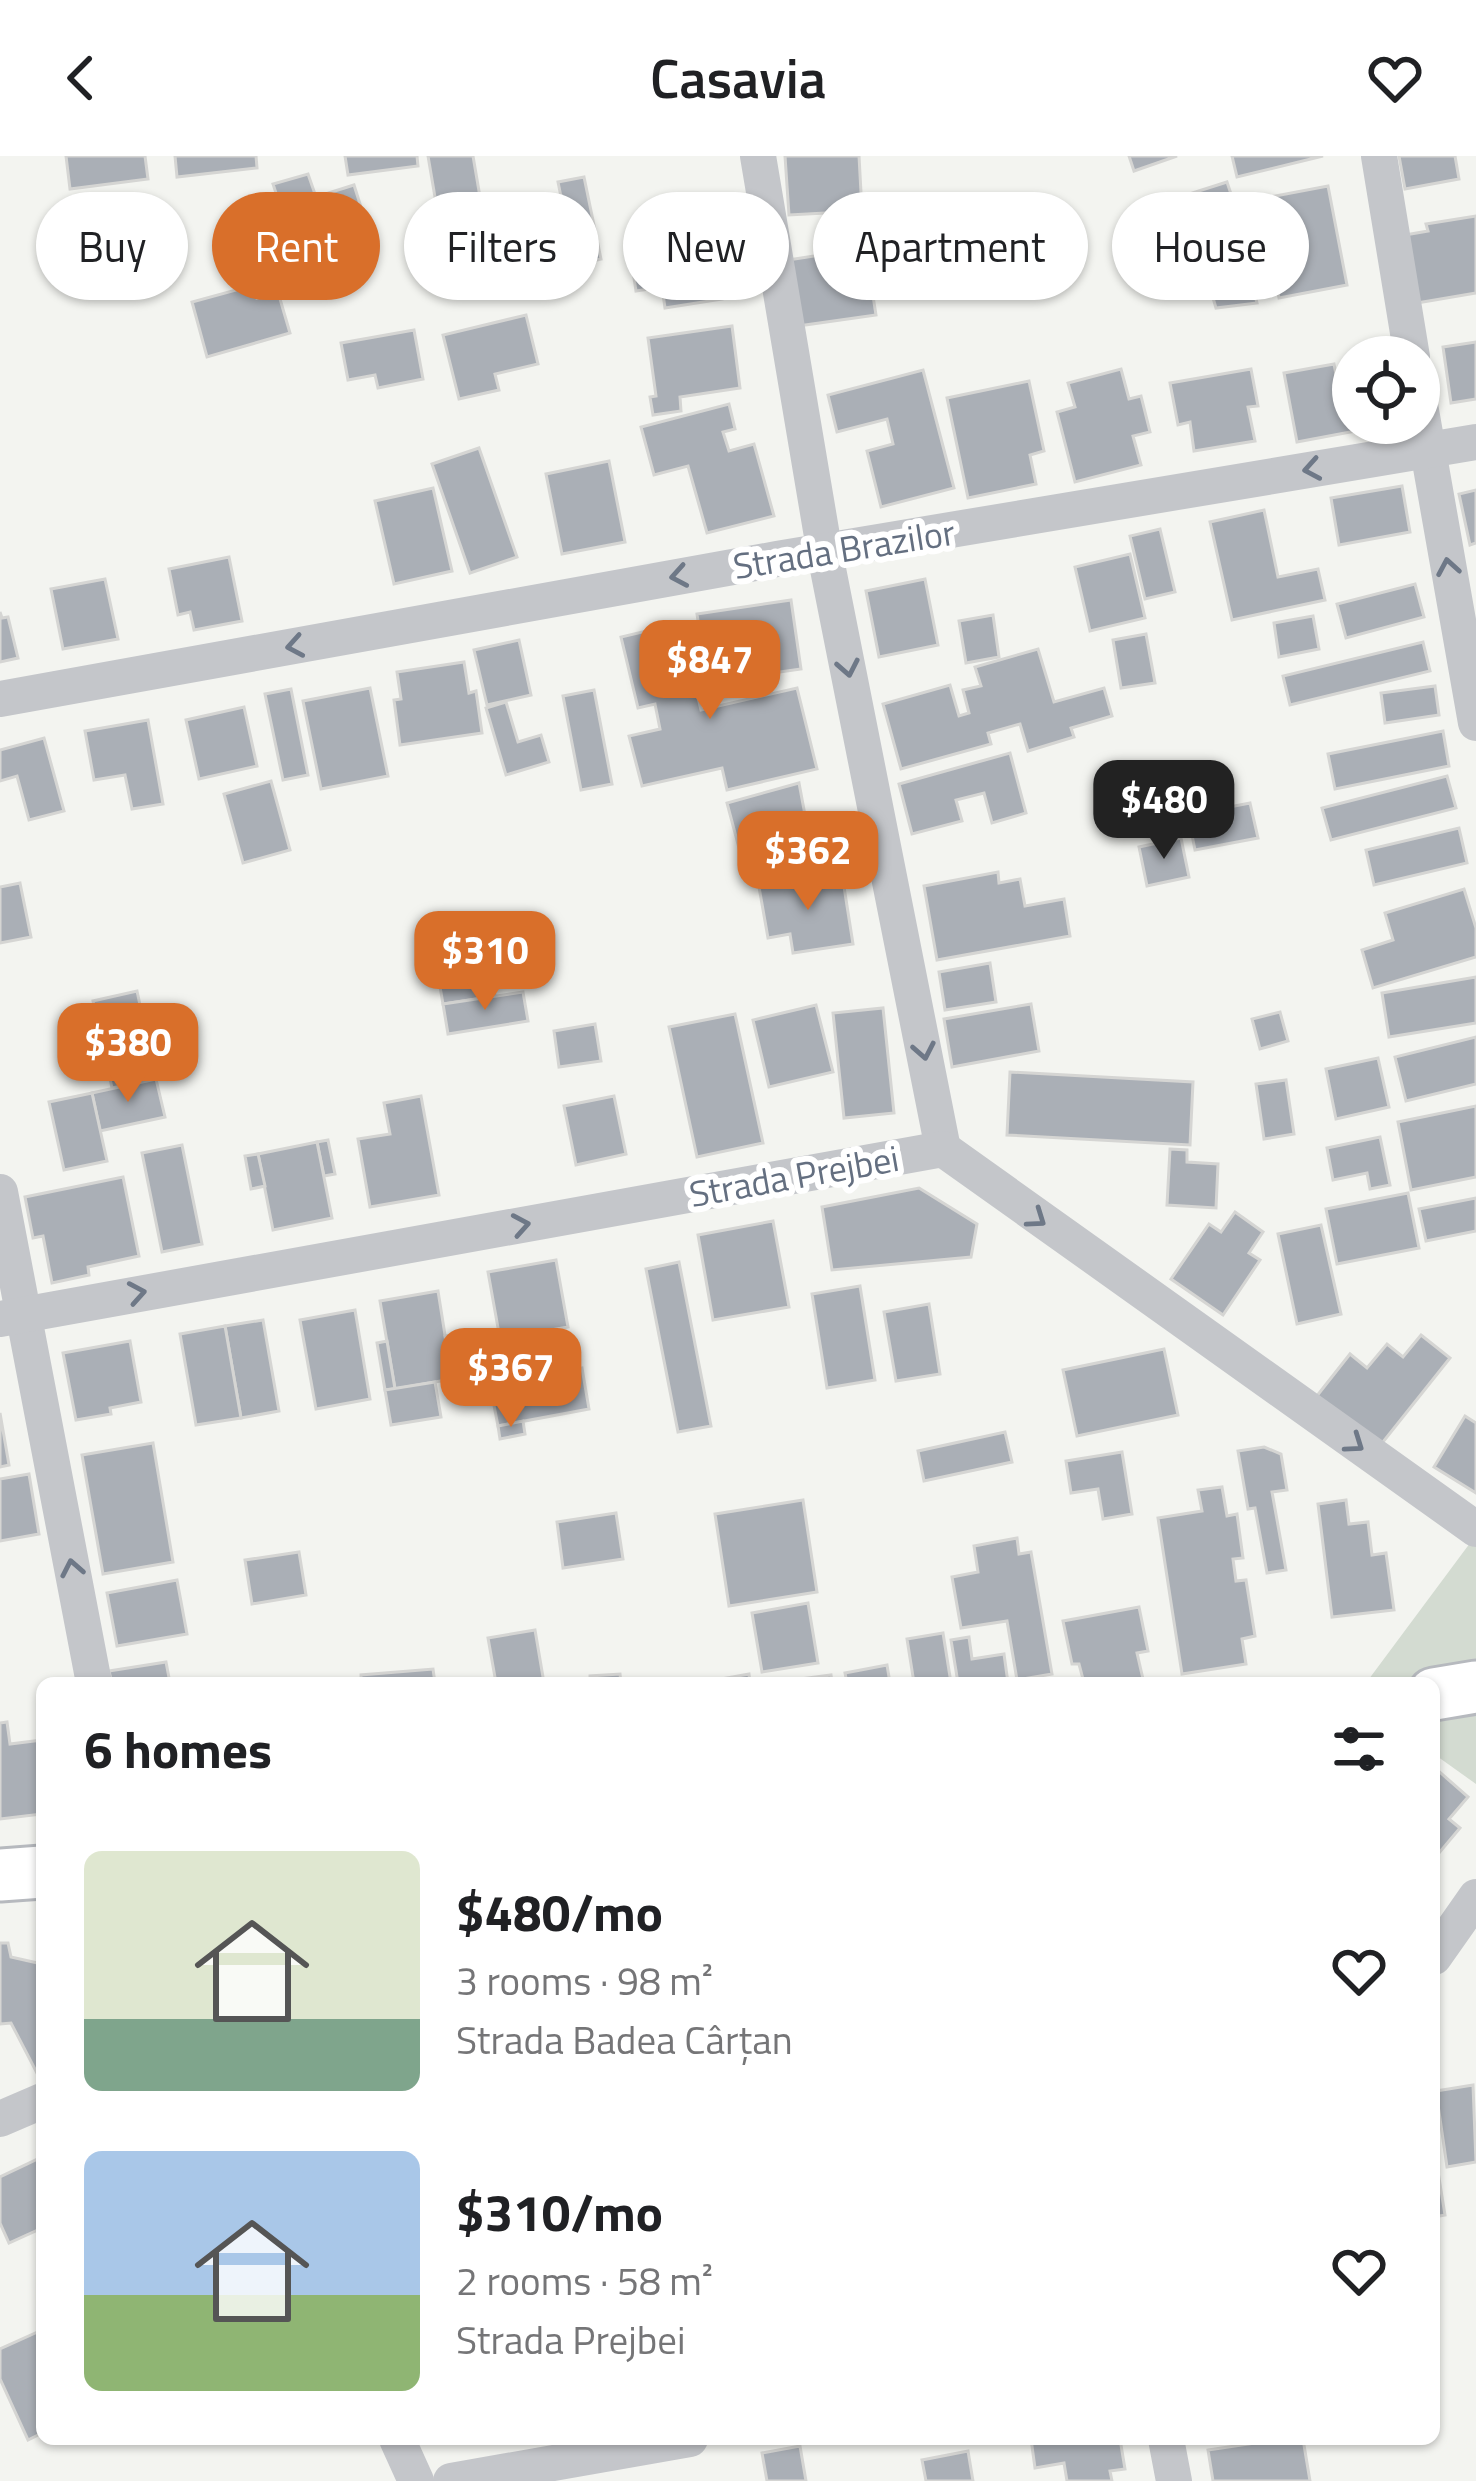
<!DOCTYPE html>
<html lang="en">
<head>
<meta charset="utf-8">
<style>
	body { margin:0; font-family:"Titillium Web",sans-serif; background:#f2f2f2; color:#202124; height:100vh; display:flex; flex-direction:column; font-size:45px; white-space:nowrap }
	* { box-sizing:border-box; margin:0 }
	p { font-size:39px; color:#757577 }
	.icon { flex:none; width:66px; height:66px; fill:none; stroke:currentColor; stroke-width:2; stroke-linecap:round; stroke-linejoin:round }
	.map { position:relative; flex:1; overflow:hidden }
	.panel { position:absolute; left:36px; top:1521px; width:1404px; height:768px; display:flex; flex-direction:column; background:#fff; border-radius:18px; box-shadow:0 3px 9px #0004 }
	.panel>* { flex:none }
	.banner { position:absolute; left:36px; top:36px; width:1404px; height:108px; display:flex; gap:24px }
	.controls { position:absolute; left:1332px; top:180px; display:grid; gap:24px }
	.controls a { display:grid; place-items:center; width:108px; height:108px; border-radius:50%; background:#fff; box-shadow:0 3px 9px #0004; font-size:60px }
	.price { position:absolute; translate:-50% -102px; padding:0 27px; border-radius:24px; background:#d96f2a; color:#fff; font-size:39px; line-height:78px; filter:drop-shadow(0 3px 6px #0008) }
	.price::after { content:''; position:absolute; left:50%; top:72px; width:36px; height:27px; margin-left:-18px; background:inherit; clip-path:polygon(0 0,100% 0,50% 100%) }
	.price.current { background:#222; color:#fff }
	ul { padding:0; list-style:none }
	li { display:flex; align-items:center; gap:36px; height:300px; padding:0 48px }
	li span { display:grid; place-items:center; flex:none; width:336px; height:240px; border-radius:18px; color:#555 }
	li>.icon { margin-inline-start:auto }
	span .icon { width:144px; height:144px; fill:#fffc; stroke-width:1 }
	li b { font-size:51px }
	h2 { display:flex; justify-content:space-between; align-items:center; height:144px; padding:0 48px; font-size:51px }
	.pill { padding:0 42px; border-radius:54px; background:#fff; box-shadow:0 3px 9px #0004; font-size:42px; line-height:108px }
	.pill.current { background:#d96f2a; color:#fff }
	header { display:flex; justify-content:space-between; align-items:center; height:156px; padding:0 48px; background:#fff; font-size:54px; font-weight:600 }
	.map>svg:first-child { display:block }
</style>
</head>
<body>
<header><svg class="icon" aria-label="back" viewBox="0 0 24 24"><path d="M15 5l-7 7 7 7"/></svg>Casavia<svg class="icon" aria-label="heart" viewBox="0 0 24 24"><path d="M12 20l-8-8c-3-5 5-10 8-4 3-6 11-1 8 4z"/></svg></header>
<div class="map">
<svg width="1476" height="2325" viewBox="0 0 1476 2325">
	<rect width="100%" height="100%" fill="#f3f4f0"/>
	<!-- green -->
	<path fill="#d3dbd1" d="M 1476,1379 L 1476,1628 L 1434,1598 L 1434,1527 L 1366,1527 Z"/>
	<!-- building -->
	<g fill="#aaafb6" stroke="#d5d5d3" stroke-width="3">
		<path d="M 66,0 L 145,0 L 148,23 L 70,33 Z"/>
		<path d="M 175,0 L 256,0 L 257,12 L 177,21 Z"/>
		<path d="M 345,0 L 417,0 L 418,10 L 348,19 Z"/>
		<path d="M 428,0 L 473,0 L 480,41 L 436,47 Z"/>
		<path d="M 785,0 L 859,0 L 862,55 L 789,59 Z"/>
		<path d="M 1129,0 L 1177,0 L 1134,15 Z"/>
		<path d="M 1232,0 L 1323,0 L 1237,21 Z"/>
		<path d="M 1399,0 L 1455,0 L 1459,23 L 1405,33 Z"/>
		<path d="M 308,18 L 316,41 L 354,29 L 366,67 L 339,75 L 344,89 L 313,100 L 306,77 L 291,82 L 273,28 Z"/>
		<path d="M 584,21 L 601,103 L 575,109 L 558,26 Z"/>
		<path d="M 1227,26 L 1238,59 L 1252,54 L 1264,89 L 1244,95 L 1257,147 L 1216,152 L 1183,40 Z"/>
		<path d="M 1328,30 L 1347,129 L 1279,142 L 1260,43 Z"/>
		<path d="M 143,39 L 159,100 L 110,113 L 95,51 Z"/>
		<path d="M 1476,60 L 1476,137 L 1417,147 L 1405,79 L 1428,75 L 1426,68 Z"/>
		<path d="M 905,86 L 912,134 L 873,140 L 876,159 L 798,170 L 788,104 Z"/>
		<path d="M 714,97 L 722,143 L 665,152 L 662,131 L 636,135 L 632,109 Z"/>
		<path d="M 254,129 L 257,142 L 278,136 L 290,177 L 207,201 L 192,146 Z"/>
		<path d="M 526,159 L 538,208 L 495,218 L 499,234 L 459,243 L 443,179 Z"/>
		<path d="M 732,170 L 740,232 L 680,241 L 681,255 L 653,259 L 650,241 L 656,240 L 648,182 Z"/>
		<path d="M 414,174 L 423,223 L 378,232 L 375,219 L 348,224 L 341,187 Z"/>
		<path d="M 1476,186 L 1476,243 L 1451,247 L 1443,191 Z"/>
		<path d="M 1334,208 L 1340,240 L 1353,237 L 1353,267 L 1377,267 L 1377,271 L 1297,286 L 1284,217 Z"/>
		<path d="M 1121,213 L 1129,243 L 1141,240 L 1150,276 L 1133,280 L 1141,309 L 1075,326 L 1057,256 L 1075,251 L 1068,227 Z"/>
		<path d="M 1251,213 L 1258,250 L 1248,251 L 1255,285 L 1194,295 L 1190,266 L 1178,269 L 1170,227 Z"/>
		<path d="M 923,214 L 954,332 L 881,351 L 867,295 L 893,288 L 887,263 L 837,276 L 828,239 Z"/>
		<path d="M 1029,225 L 1044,295 L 1030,299 L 1036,328 L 968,342 L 947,242 Z"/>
		<path d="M 729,248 L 735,273 L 723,276 L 729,295 L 754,288 L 774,360 L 707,377 L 688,310 L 654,319 L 641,271 Z"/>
		<path d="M 479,292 L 517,401 L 470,417 L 432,308 Z"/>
		<path d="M 609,305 L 625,386 L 562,398 L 546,318 Z"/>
		<path d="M 1402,330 L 1410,376 L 1339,389 L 1331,342 Z"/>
		<path d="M 433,332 L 452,415 L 394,428 L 375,345 Z"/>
		<path d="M 1476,334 L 1476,387 L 1470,389 L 1459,338 Z"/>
		<path d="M 1264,354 L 1278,421 L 1318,413 L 1325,444 L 1232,464 L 1210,366 Z"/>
		<path d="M 1160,373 L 1175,436 L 1145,443 L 1130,380 Z"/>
		<path d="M 1130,398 L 1145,462 L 1090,475 L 1075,411 Z"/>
		<path d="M 229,401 L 242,465 L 194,474 L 190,456 L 178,459 L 169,413 Z"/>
		<path d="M 105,423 L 118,483 L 63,493 L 51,433 Z"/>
		<path d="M 925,423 L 938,489 L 879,501 L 866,435 Z"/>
		<path d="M 1415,428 L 1424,461 L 1346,482 L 1337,448 Z"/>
		<path d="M 791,444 L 801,513 L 707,526 L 697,458 Z"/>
		<path d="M 0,456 L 2,462 L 8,461 L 18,502 L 0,506 Z"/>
		<path d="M 993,459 L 999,501 L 966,507 L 959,465 Z"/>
		<path d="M 1313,460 L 1319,493 L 1279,501 L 1274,467 Z"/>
		<path d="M 680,467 L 701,554 L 797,532 L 817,613 L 727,634 L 722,612 L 642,630 L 629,580 L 660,573 L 655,548 L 638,552 L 621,481 Z"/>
		<path d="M 1146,478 L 1155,527 L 1121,532 L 1113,484 Z"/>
		<path d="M 519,484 L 531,539 L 487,549 L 474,494 Z"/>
		<path d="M 1423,486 L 1430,515 L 1290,549 L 1283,520 Z"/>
		<path d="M 1038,493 L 1054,546 L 1104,532 L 1112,560 L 1071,572 L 1074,581 L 1028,595 L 1020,568 L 988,577 L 991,588 L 901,613 L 883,548 L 950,529 L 959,560 L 969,557 L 963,534 L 981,530 L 975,511 Z"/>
		<path d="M 464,506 L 469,537 L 476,535 L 482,577 L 400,589 L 394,544 L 401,543 L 397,516 Z"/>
		<path d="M 1435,530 L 1439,559 L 1385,567 L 1381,537 Z"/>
		<path d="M 370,532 L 388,620 L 321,633 L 303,545 Z"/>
		<path d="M 291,533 L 308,619 L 283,624 L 265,538 Z"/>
		<path d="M 594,534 L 612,628 L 581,634 L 563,540 Z"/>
		<path d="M 506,546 L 518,586 L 541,579 L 549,606 L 506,619 L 486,552 Z"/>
		<path d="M 244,551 L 257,610 L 199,623 L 186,564 Z"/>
		<path d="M 148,564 L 163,648 L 132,653 L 125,619 L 94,624 L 85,575 Z"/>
		<path d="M 1443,575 L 1449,610 L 1335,633 L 1328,598 Z"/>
		<path d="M 44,582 L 64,655 L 29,664 L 17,620 L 0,625 L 0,594 Z"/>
		<path d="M 1010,597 L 1026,657 L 992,667 L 984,637 L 956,644 L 962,665 L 912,678 L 899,628 Z"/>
		<path d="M 1447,620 L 1456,652 L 1331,684 L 1322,652 Z"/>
		<path d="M 271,625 L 290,694 L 243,707 L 224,638 Z"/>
		<path d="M 799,627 L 808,675 L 788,681 L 796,708 L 747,722 L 727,647 Z"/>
		<path d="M 1250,647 L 1258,682 L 1195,694 L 1188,659 Z"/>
		<path d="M 1459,672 L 1467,707 L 1374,729 L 1366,694 Z"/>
		<path d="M 1181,682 L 1189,721 L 1147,730 L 1139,691 Z"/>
		<path d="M 998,716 L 999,727 L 1020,723 L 1025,750 L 1064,743 L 1070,780 L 937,804 L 924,730 Z"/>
		<path d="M 842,718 L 853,788 L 793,797 L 790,778 L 768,782 L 759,731 Z"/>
		<path d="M 20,727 L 31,781 L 0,787 L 0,731 Z"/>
		<path d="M 1464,733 L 1476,772 L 1476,801 L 1373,832 L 1362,794 L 1393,784 L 1385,757 Z"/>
		<path d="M 990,807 L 996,846 L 945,854 L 939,816 Z"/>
		<path d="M 492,817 L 495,840 L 443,848 L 439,825 Z"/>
		<path d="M 1476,821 L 1476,867 L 1389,881 L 1382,837 Z"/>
		<path d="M 137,835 L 156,923 L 112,932 L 93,845 Z"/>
		<path d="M 523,836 L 528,865 L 448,878 L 443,848 Z"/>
		<path d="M 1031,848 L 1039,895 L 952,911 L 944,863 Z"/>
		<path d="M 816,849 L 833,916 L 769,931 L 753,864 Z"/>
		<path d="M 883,852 L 894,957 L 844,962 L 833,857 Z"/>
		<path d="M 1280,856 L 1288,885 L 1260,893 L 1252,863 Z"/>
		<path d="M 735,858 L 763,987 L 697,1001 L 669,871 Z"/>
		<path d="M 595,868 L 601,905 L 559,911 L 554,875 Z"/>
		<path d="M 1476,881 L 1476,928 L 1406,945 L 1395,901 Z"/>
		<path d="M 1378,902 L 1389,951 L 1336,963 L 1326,913 Z"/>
		<path d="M 1010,916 L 1193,926 L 1190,989 L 1007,979 Z"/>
		<path d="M 156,923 L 165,961 L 100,975 L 92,937 Z"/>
		<path d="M 1286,924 L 1294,978 L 1264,983 L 1256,928 Z"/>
		<path d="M 92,937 L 107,1005 L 64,1014 L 49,946 Z"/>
		<path d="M 421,940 L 439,1039 L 370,1051 L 358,983 L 390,978 L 384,947 Z"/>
		<path d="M 614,940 L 626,998 L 576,1009 L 564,950 Z"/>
		<path d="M 1476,950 L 1476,1021 L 1411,1034 L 1398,966 Z"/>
		<path d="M 1380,981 L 1390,1029 L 1370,1033 L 1367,1017 L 1333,1024 L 1327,992 Z"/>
		<path d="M 328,984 L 335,1018 L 324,1020 L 317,986 Z"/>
		<path d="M 317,986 L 332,1062 L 273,1074 L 258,998 Z"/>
		<path d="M 182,989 L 202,1088 L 162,1096 L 142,997 Z"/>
		<path d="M 1170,993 L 1187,994 L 1187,1006 L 1218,1008 L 1216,1052 L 1167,1049 Z"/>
		<path d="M 258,998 L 265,1030 L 251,1033 L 245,1000 Z"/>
		<path d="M 123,1021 L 139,1100 L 88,1111 L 89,1119 L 52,1127 L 43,1080 L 33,1082 L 25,1041 Z"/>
		<path d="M 919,1032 L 977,1068 L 971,1101 L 832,1114 L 822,1051 Z"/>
		<path d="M 1408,1037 L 1419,1092 L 1337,1108 L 1326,1053 Z"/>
		<path d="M 1476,1042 L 1476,1075 L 1426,1085 L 1419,1053 Z"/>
		<path d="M 1235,1056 L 1263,1076 L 1249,1097 L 1260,1104 L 1223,1159 L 1171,1123 L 1209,1068 L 1221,1076 Z"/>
		<path d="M 773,1065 L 789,1151 L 713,1164 L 698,1079 Z"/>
		<path d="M 1321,1069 L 1341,1158 L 1297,1168 L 1278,1078 Z"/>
		<path d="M 556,1104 L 568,1171 L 500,1183 L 488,1116 Z"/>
		<path d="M 679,1106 L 711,1270 L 678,1276 L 646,1113 Z"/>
		<path d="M 860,1130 L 875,1224 L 827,1232 L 812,1138 Z"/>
		<path d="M 438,1135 L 452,1223 L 395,1233 L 380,1145 Z"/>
		<path d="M 929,1148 L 940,1218 L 896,1225 L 884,1156 Z"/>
		<path d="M 355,1154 L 370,1243 L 316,1253 L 300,1164 Z"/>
		<path d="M 263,1164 L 279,1255 L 241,1262 L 225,1170 Z"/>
		<path d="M 225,1170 L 241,1262 L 196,1269 L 180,1178 Z"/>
		<path d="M 465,1177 L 472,1220 L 452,1223 L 445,1180 Z"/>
		<path d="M 1421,1179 L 1450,1202 L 1379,1291 L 1316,1241 L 1350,1198 L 1367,1212 L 1387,1188 L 1403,1201 Z"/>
		<path d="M 130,1185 L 141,1246 L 110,1252 L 111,1258 L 76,1264 L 63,1197 Z"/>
		<path d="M 387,1185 L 395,1233 L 385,1234 L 377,1187 Z"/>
		<path d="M 1164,1193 L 1178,1259 L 1077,1280 L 1063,1214 Z"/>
		<path d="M 582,1212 L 589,1253 L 498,1270 L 490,1229 Z"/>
		<path d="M 435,1226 L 441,1261 L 391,1269 L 385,1234 Z"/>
		<path d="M 0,1257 L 9,1309 L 0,1311 Z"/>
		<path d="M 1465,1260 L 1476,1267 L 1476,1337 L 1434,1311 Z"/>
		<path d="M 523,1265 L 525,1278 L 500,1283 L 498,1270 Z"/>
		<path d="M 1005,1276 L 1012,1306 L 924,1325 L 918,1295 Z"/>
		<path d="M 153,1287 L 173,1406 L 103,1418 L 82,1299 Z"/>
		<path d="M 1264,1291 L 1281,1298 L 1287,1334 L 1272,1336 L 1286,1414 L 1267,1417 L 1255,1352 L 1248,1353 L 1238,1295 Z"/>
		<path d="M 1122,1296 L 1132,1358 L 1103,1363 L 1098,1333 L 1071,1337 L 1066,1305 Z"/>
		<path d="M 29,1318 L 39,1378 L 0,1385 L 0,1323 Z"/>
		<path d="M 1222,1331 L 1227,1360 L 1237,1358 L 1243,1402 L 1233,1403 L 1236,1425 L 1246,1424 L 1255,1480 L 1242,1483 L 1246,1508 L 1182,1518 L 1158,1362 L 1202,1355 L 1198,1334 Z"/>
		<path d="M 803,1344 L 817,1436 L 729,1450 L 715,1358 Z"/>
		<path d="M 1346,1344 L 1349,1368 L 1368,1366 L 1372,1399 L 1386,1397 L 1394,1454 L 1332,1461 L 1318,1348 Z"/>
		<path d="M 616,1357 L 623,1403 L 563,1412 L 557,1366 Z"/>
		<path d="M 1017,1382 L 1019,1398 L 1031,1396 L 1052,1518 L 1017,1524 L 1007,1465 L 961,1472 L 952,1421 L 978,1416 L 974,1390 Z"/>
		<path d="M 299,1396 L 306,1439 L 252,1448 L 245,1404 Z"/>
		<path d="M 177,1424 L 187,1478 L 117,1490 L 107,1437 Z"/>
		<path d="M 808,1447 L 818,1507 L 762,1516 L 752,1457 Z"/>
		<path d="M 1139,1451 L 1148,1495 L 1137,1497 L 1143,1523 L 1084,1527 L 1079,1508 L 1072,1508 L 1063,1465 Z"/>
		<path d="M 535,1474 L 544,1527 L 496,1527 L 488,1482 Z"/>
		<path d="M 943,1477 L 951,1527 L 914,1527 L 907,1483 Z"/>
		<path d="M 969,1481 L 972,1503 L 1004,1498 L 1008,1527 L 958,1527 L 951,1484 Z"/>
		<path d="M 166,1506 L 170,1527 L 112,1527 L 109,1515 Z"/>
		<path d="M 887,1509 L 890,1527 L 847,1527 L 845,1517 Z"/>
		<path d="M 433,1513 L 435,1527 L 361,1527 L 361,1519 Z"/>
		<path d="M 620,1518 L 621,1527 L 590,1527 L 590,1520 Z"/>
		<path d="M 749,1518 L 750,1527 L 699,1527 Z"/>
		<path d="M 831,1519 L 832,1527 L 770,1527 Z"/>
		<path d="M 7,1566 L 10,1588 L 42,1584 L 42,1658 L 0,1663 L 0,1567 Z"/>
		<path d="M 1434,1611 L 1468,1641 L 1449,1663 L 1460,1672 L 1434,1703 Z"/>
		<path d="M 0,1787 L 8,1787 L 11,1801 L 42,1808 L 42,1915 L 37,1917 L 11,1867 L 0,1868 Z"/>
		<path d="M 1473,1929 L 1476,2006 L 1447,2011 L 1436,1935 Z"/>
		<path d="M 1434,1991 L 1445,2059 L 1434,2061 Z"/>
		<path d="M 42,2001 L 42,2072 L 9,2087 L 0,2067 L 0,2021 Z"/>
		<path d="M 42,2174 L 42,2277 L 28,2284 L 0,2223 L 0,2193 Z"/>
		<path d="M 1031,2283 L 1120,2283 L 1125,2313 L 1110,2315 L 1112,2325 L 1067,2325 L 1064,2307 L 1035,2312 Z"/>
		<path d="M 1282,2283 L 1303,2283 L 1310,2325 L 1213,2325 L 1208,2294 Z"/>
		<path d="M 800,2290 L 806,2325 L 767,2325 L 762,2297 Z"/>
		<path d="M 968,2295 L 973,2325 L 926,2325 L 922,2304 Z"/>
	</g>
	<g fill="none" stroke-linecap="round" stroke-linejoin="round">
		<defs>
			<g id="secondary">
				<path d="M 1434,1538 L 1476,1531"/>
				<path d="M 0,1719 L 42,1716"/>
			</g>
		</defs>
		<!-- secondary casing -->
		<use href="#secondary" stroke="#b6b9be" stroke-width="57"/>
		<!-- street -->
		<g stroke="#c4c6ca" stroke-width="36">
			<path d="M 758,0 L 825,398 L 943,993"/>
			<path d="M 1379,0 L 1412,201"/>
			<path d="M 1419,243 L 1476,567"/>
			<path d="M 0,543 L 777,403 L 1476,286"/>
			<path d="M 0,1036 L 94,1527"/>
			<path d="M 0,1163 L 943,993 L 1476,1373"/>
			<path d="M 1434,1801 L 1476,1741"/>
			<path d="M 0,1963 L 42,1945"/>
			<path d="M 397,2283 L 416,2325"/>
			<path d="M 1166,2283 L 1174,2325"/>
			<path d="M 451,2325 L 690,2283"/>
		</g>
		<!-- secondary -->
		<use href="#secondary" stroke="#fff" stroke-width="51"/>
	</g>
	<!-- one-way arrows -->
	<defs><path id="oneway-chevron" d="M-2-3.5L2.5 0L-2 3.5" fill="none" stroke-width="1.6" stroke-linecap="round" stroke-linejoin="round" transform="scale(3)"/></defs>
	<g stroke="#6e7887">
		<use href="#oneway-chevron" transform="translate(1312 313) rotate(170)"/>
		<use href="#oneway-chevron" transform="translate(1448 411) rotate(-100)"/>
		<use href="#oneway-chevron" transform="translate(679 420) rotate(170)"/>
		<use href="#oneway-chevron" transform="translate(295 490) rotate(170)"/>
		<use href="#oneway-chevron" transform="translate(848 512) rotate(79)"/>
		<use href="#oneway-chevron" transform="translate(924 895) rotate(79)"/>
		<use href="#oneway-chevron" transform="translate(1037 1063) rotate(35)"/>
		<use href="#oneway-chevron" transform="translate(521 1069) rotate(-10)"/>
		<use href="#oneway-chevron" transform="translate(137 1137) rotate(-10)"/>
		<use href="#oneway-chevron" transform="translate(1355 1288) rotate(35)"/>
		<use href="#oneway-chevron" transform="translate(72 1412) rotate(-101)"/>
	</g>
	<g text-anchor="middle" stroke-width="12" stroke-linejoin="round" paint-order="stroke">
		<!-- street labels -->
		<g font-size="36" fill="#646f80" stroke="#fff">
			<text transform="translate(844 393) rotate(-9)" y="13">Strada Brazilor</text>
			<text transform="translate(794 1020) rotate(-10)" y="13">Strada Prejbei</text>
		</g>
	</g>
</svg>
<div class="controls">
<a><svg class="icon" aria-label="locate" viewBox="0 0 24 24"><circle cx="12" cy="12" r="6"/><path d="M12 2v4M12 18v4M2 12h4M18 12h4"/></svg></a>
</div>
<b class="price" style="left:710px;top:566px">$847</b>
<b class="price current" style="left:1164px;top:706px">$480</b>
<b class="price" style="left:808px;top:757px">$362</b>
<b class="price" style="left:485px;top:857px">$310</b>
<b class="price" style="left:128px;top:949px">$380</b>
<b class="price" style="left:511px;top:1274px">$367</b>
<div class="banner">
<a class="pill">Buy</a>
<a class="pill current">Rent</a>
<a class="pill">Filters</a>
<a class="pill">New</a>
<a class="pill">Apartment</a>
<a class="pill">House</a>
</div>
<section class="panel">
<h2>6 homes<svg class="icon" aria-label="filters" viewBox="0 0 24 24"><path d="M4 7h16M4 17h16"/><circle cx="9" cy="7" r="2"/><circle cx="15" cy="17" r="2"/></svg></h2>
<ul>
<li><span style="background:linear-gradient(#dfe7d0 70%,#7fa58c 0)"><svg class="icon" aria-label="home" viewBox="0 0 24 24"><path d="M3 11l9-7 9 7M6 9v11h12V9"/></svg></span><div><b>$480/mo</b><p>3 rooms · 98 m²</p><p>Strada Badea Cârțan</p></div><svg class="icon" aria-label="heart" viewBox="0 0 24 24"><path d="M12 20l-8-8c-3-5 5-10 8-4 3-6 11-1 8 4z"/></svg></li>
<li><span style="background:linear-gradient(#a9c7e8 60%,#8fb573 0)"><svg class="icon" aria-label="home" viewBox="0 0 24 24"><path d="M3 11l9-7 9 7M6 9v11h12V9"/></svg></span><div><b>$310/mo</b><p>2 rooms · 58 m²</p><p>Strada Prejbei</p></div><svg class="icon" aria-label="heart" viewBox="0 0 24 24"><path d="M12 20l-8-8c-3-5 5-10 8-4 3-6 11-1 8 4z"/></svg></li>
</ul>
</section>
</div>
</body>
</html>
